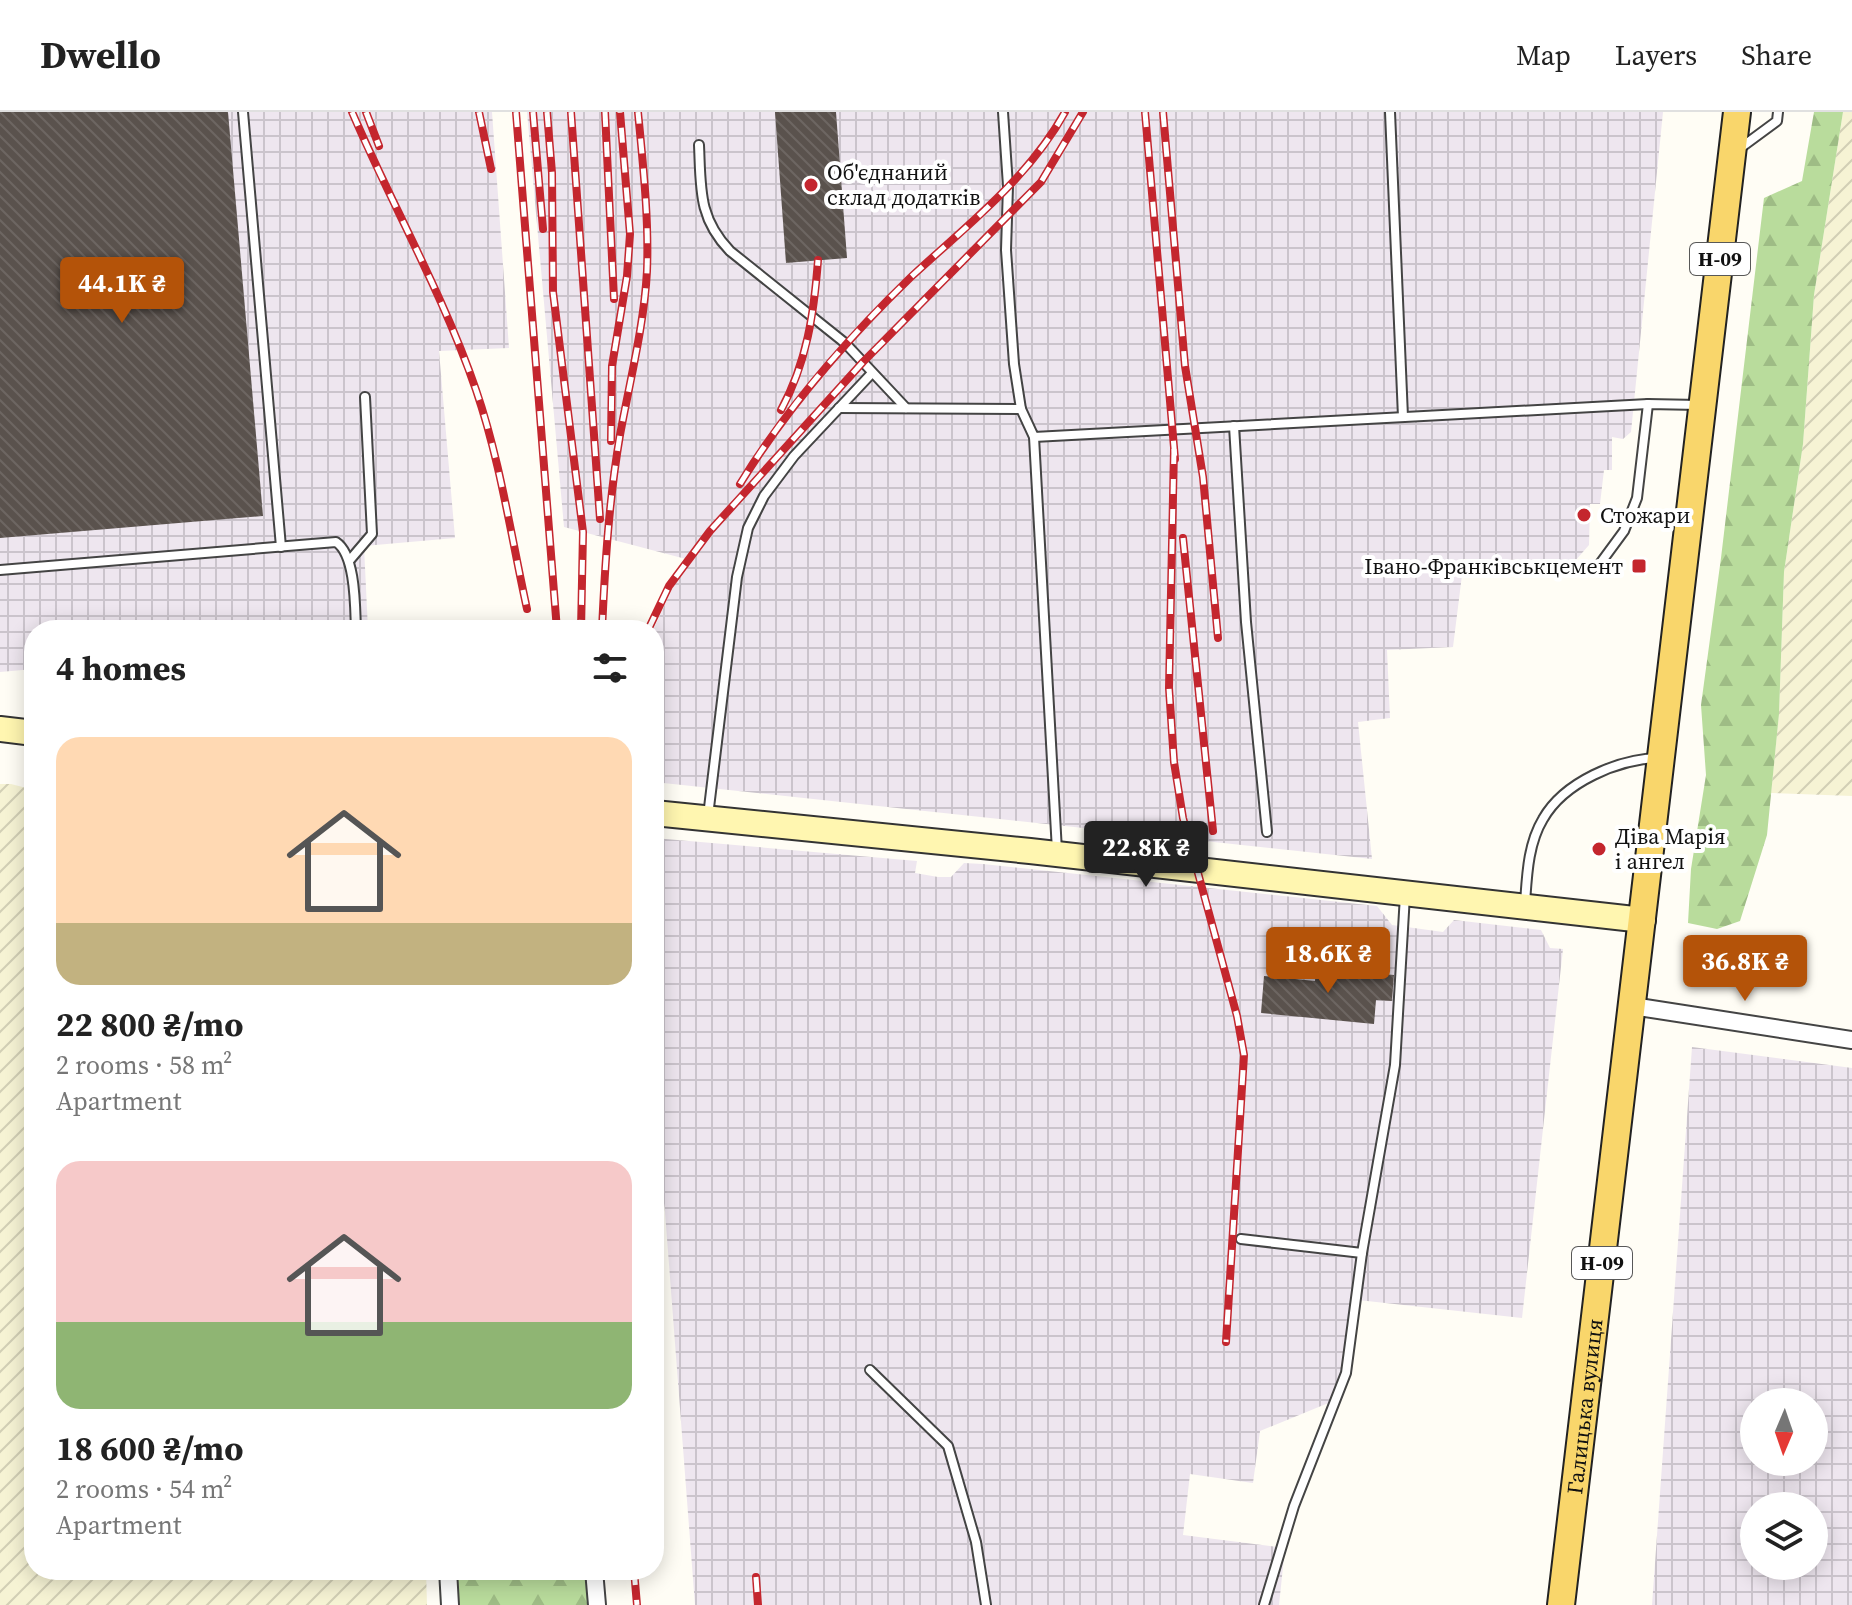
<!DOCTYPE html>
<html lang="en">
<head>
<meta charset="utf-8">
<style>
	body { margin:0; font-family:"Source Serif 4",serif; background:#f6f6f6; color:#222; height:100vh; display:flex; flex-direction:column; font-size:30px; white-space:nowrap }
	* { box-sizing:border-box; margin:0 }
	p { font-size:26px; color:#767676 }
	.icon { flex:none; width:44px; height:44px; fill:none; stroke:currentColor; stroke-width:2; stroke-linecap:round; stroke-linejoin:round }
	.map { position:relative; flex:1; overflow:hidden }
	.details { position:absolute; left:24px; top:508px; width:640px; height:960px; display:flex; flex-direction:column; background:#fff; border-radius:32px; box-shadow:0 4px 20px #0003 }
	.details>* { flex:none }
	.needle { width:52px; rotate:182deg }
	.controls { position:absolute; left:1740px; top:1276px; display:grid; gap:16px }
	.controls a { display:grid; place-items:center; width:88px; height:88px; border-radius:50%; background:#fff; box-shadow:0 4px 20px #0003; font-size:40px }
	.price { position:absolute; translate:-50% -68px; padding:0 18px; border-radius:8px; background:#b45309; color:#fff; font-size:26px; line-height:52px; filter:drop-shadow(0 2px 4px #0008) }
	.price::after { content:''; position:absolute; left:50%; top:48px; width:24px; height:18px; margin-left:-12px; background:inherit; clip-path:polygon(0 0,100% 0,50% 100%) }
	.price.selected { background:#222; color:#fff }
	ul { padding:0; list-style:none }
	li { display:grid; align-content:center; gap:16px; height:424px; padding:0 32px }
	li span { display:grid; place-items:center; height:248px; border-radius:24px; color:#555 }
	li>.icon { margin-inline-start:auto }
	span .icon { width:144px; height:144px; fill:#fffc; stroke-width:1 }
	li b { font-size:34px }
	h2 { display:flex; justify-content:space-between; align-items:center; height:96px; padding:0 32px; font-size:34px }
	header { display:flex; align-items:center; gap:48px; box-sizing:border-box; height:112px; padding:0 40px; background:#fff; border-bottom:2px solid #e0e0e0 }
	header strong { font-size:38px }
	nav { display:flex; gap:44px; margin-inline-start:auto; font-size:28px }
	.map>svg:first-child { display:block }
</style>
</head>
<body>
<header>
<strong>Dwello</strong>
<nav><a>Map</a><a>Layers</a><a>Share</a></nav>
</header>
<div class="map">
<svg width="1852" height="1493" viewBox="0 0 1852 1493">
	<defs>
		<pattern id="industrial-grid" width="8" height="8" patternUnits="userSpaceOnUse" patternTransform="scale(2)"><rect width="8" height="8" fill="#eee6ef"/><path d="M0 4h8M4 0v8" fill="none" stroke="#cbc4cc"/></pattern>
		<pattern id="farmland-furrows" width="10" height="10" patternUnits="userSpaceOnUse" patternTransform="scale(2)"><rect width="10" height="10" fill="#f6f3d4"/><path d="M-1 1l2-2M0 10L10 0M9 11l2-2" fill="none" stroke="#d2cfb5"/></pattern>
		<pattern id="forest-firs" width="22" height="20" patternUnits="userSpaceOnUse" patternTransform="scale(2)"><rect width="22" height="20" fill="#b9dc9c"/><path d="M5 1l3.5 6h-7zM16 11l3.5 6h-7z" fill="#9ebc85"/></pattern>
		<pattern id="building-back-hatch" width="6" height="6" patternUnits="userSpaceOnUse" patternTransform="scale(2)"><rect width="6" height="6" fill="#5a524d"/><path d="M-1 5l2 2M0 0l6 6M5-1l2 2" fill="none" stroke="#6d6662"/></pattern>
	</defs>
	<rect width="100%" height="100%" fill="#fffdf5"/>
	<!-- industrial -->
	<g fill="url(#industrial-grid)" fill-rule="evenodd">
		<path d="M 0,0 L 492,0 L 509,236 L 439,239 L 455,426 L 364,434 L 368,518 L 34,518 L 34,557 L 0,560 Z"/>
		<path d="M 527,0 L 1663,0 L 1631,320 L 1623,327 L 1612,325 L 1612,358 L 1604,358 L 1600,392 L 1590,392 L 1589,433 L 1575,449 L 1464,447 L 1453,535 L 1387,538 L 1390,606 L 1358,610 L 1372,747 L 654,670 L 653,518 L 686,447 L 564,415 Z"/>
		<path d="M 654,726 L 917,749 L 915,761 L 938,765 L 951,765 L 964,751 L 983,752 L 1377,794 L 1392,813 L 1443,820 L 1454,808 L 1541,818 L 1550,836 L 1563,837 L 1522,1206 L 1358,1188 L 1343,1285 L 1260,1319 L 1253,1371 L 1190,1362 L 1183,1423 L 1285,1436 L 1279,1493 L 695,1493 L 665,1100 L 654,1003 Z"/>
		<path d="M 1692,935 L 1852,956 L 1852,1493 L 1652,1493 ZM 1814,1290 L 1814,1350 L 1754,1350 L 1754,1290 ZM 1814,1394 L 1814,1454 L 1754,1454 L 1754,1394 Z"/>
	</g>
	<!-- farmland -->
	<g fill="url(#farmland-furrows)">
		<path d="M 1843,0 L 1852,0 L 1852,684 L 1771,681 L 1779,602 L 1784,460 L 1803,332 L 1814,183 Z"/>
		<path d="M 0,672 L 11,672 L 34,678 L 34,1458 L 426,1458 L 427,1493 L 0,1493 Z"/>
	</g>
	<!-- forest -->
	<g fill="url(#forest-firs)">
		<path d="M 1814,0 L 1843,0 L 1814,183 L 1803,332 L 1784,460 L 1779,602 L 1767,723 L 1740,809 L 1717,817 L 1688,811 L 1691,757 L 1706,663 L 1701,593 L 1721,446 L 1764,86 L 1802,69 Z"/>
		<path d="M 448,1458 L 589,1458 L 591,1493 L 450,1493 Z"/>
	</g>
	<!-- building -->
	<g fill="url(#building-back-hatch)">
		<path d="M 0,0 L 228,0 L 263,404 L 0,426 Z"/>
		<path d="M 775,0 L 836,0 L 847,146 L 786,151 Z"/>
		<path d="M 1316,855 L 1394,863 L 1392,889 L 1376,888 L 1374,912 L 1261,901 L 1264,864 L 1315,869 Z"/>
	</g>
	<g fill="none" stroke-linecap="round" stroke-linejoin="round">
		<defs>
			<g id="lane">
				<path d="M 243,0 L 281,435"/>
				<path d="M 1003,0 L 1008,74 L 1006,138 L 1014,252 L 1021,297 L 1034,325 L 1648,292 L 1699,293"/>
				<path d="M 1390,0 L 1403,305"/>
				<path d="M 699,33 C 701,76 698,106 730,139 L 845,231 L 906,296"/>
				<path d="M 1739,37 L 1777,9 L 1778,0"/>
				<path d="M 839,296 L 1021,297"/>
				<path d="M 1234,314 L 1246,510 L 1267,720"/>
				<path d="M 1034,325 L 1057,739"/>
				<path d="M 349,449 L 372,422 L 365,285"/>
				<path d="M 1599,453 L 1624,419 L 1637,386 L 1648,292"/>
				<path d="M 0,458 L 336,430 C 356,443 355,496 356,518"/>
				<path d="M 708,704 L 737,465 L 748,416 L 764,384 L 794,344 L 872,261"/>
				<path d="M 1525,791 C 1527,763 1528,732 1543,707 C 1564,670 1618,647 1659,646"/>
				<path d="M 1241,1127 L 1362,1141"/>
				<path d="M 870,1258 L 948,1334 L 976,1430 L 986,1493"/>
				<path d="M 1264,1493 L 1294,1394 L 1346,1261 L 1362,1141 L 1395,953 L 1405,783"/>
			</g>
			<g id="street">
				<path d="M 1632,894 L 1852,928"/>
				<path d="M 448,1458 L 450,1493"/>
				<path d="M 594,1458 L 597,1493"/>
			</g>
			<g id="secondary">
				<path d="M 0,617 L 34,621"/>
				<path d="M 654,701 L 1030,739 L 1643,808"/>
			</g>
			<g id="primary">
				<path id="s1" d="M 1561,1493 L 1737,0"/>
			</g>
		</defs>
		<!-- lane casing -->
		<use href="#lane" stroke="#444" stroke-width="12"/>
		<!-- street casing -->
		<use href="#street" stroke="#444" stroke-width="20"/>
		<!-- secondary casing -->
		<use href="#secondary" stroke="#333" stroke-width="28"/>
		<!-- primary casing -->
		<use href="#primary" stroke="#222" stroke-width="30"/>
		<!-- lane -->
		<use href="#lane" stroke="#fff" stroke-width="8"/>
		<!-- street -->
		<use href="#street" stroke="#fff" stroke-width="16"/>
		<!-- secondary -->
		<use href="#secondary" stroke="#fff6b0" stroke-width="24"/>
		<!-- primary -->
		<use href="#primary" stroke="#f9d66b" stroke-width="26"/>
		<defs>
			<g id="rail">
				<path d="M 352,0 C 392,93 443,182 476,278 C 500,348 511,424 527,497"/>
				<path d="M 366,0 L 379,34"/>
				<path d="M 479,0 L 491,57"/>
				<path d="M 516,0 L 557,518"/>
				<path d="M 533,0 L 543,117"/>
				<path d="M 547,0 L 552,61 L 553,180 L 583,420 L 581,518"/>
				<path d="M 571,0 L 600,407"/>
				<path d="M 605,0 L 614,187"/>
				<path d="M 1145,0 L 1175,347"/>
				<path d="M 1163,0 L 1185,254 L 1203,365 L 1218,526"/>
				<path d="M 781,298 C 807,250 814,201 818,148"/>
				<path d="M 611,329 L 612,254 L 627,164 L 630,122 L 620,0"/>
				<path d="M 1174,337 L 1169,576 L 1174,650 L 1183,706 L 1237,904 L 1244,943 L 1226,1230"/>
				<path d="M 740,372 C 788,294 846,228 911,165 C 966,114 1028,67 1065,0"/>
				<path d="M 1183,426 L 1213,719"/>
				<path d="M 602,518 C 605,452 609,388 620,323 C 630,268 644,214 647,159 C 649,106 643,53 638,0"/>
				<path d="M 648,518 L 669,474 L 710,419 L 863,250 L 1041,70 L 1083,0"/>
				<path d="M 634,1458 L 637,1493"/>
				<path d="M 756,1465 L 758,1493"/>
			</g>
		</defs>
		<!-- rail casing -->
		<use href="#rail" stroke="#c4262e" stroke-width="8"/>
		<!-- rail -->
		<use href="#rail" stroke="#fff" stroke-width="5" stroke-dasharray="15" stroke-linecap="butt"/>
	</g>
	<!-- markers -->
	<g fill="#c4262e" stroke="#fff" stroke-width="3">
		<circle cx="811" cy="73" r="8"/>
		<circle cx="1584" cy="403" r="8"/>
		<rect x="1631" y="446" width="16" height="16" rx="4"/>
		<circle cx="1599" cy="737" r="8"/>
	</g>
	<g text-anchor="middle" stroke-width="8" stroke-linejoin="round" paint-order="stroke">
		<!-- shield labels -->
		<g fill="#fff" stroke="#585858" stroke-width="2">
			<rect x="1690" y="131" width="60" height="32" rx="6"/>
			<rect x="1572" y="1135" width="60" height="32" rx="6"/>
		</g>
		<g font-size="20" font-weight="bold" fill="#111">
			<text x="1720" y="154">Н-09</text>
			<text x="1602" y="1158">Н-09</text>
		</g>
		<!-- poi labels -->
		<g font-size="22" fill="#111" stroke="#fff" text-anchor="start">
			<text x="827" y="68">Об'єднаний<tspan x="827" dy="25">склад додатків</tspan></text>
			<text x="1600" y="411">Стожари</text>
			<text x="1623" y="462" text-anchor="end">Івано-Франківськцемент</text>
			<text x="1615" y="732">Діва Марія<tspan x="1615" dy="25">і ангел</tspan></text>
		</g>
		<!-- street labels -->
		<g font-size="22" fill="#111" stroke="#fff">
			<text dy="8" stroke="none"><textPath href="#s1" startOffset="200">Галицька вулиця</textPath></text>
		</g>
	</g>
</svg>
<div class="controls">
<a><svg class="needle" viewBox="-14 -14 28 28"><path d="M0-13l5 13h-10z" fill="#e53935"/><path d="M0 13l5-13h-10z" fill="#767676"/></svg></a>
<a><svg class="icon" aria-label="layers" viewBox="0 0 24 24"><path d="M12 4l9 5-9 5-9-5zM3 14l9 5 9-5"/></svg></a>
</div>
<b class="price" style="left:122px;top:213px">44.1K ₴</b>
<b class="price selected" style="left:1146px;top:777px">22.8K ₴</b>
<b class="price" style="left:1328px;top:883px">18.6K ₴</b>
<b class="price" style="left:1745px;top:891px">36.8K ₴</b>
<section class="details">
<h2>4 homes<svg class="icon" aria-label="filters" viewBox="0 0 24 24"><path d="M4 7h16M4 17h16"/><circle cx="9" cy="7" r="2"/><circle cx="15" cy="17" r="2"/></svg></h2>
<ul>
<li><span style="background:linear-gradient(#ffd9b3 75%,#c2b280 0)"><svg class="icon" aria-label="home" viewBox="0 0 24 24"><path d="M3 11l9-7 9 7M6 9v11h12V9"/></svg></span><div><b>22 800 ₴/mo</b><p>2 rooms · 58 m²</p><p>Apartment</p></div></li>
<li><span style="background:linear-gradient(#f6c9c9 65%,#8fb573 0)"><svg class="icon" aria-label="home" viewBox="0 0 24 24"><path d="M3 11l9-7 9 7M6 9v11h12V9"/></svg></span><div><b>18 600 ₴/mo</b><p>2 rooms · 54 m²</p><p>Apartment</p></div></li>
</ul>
</section>
</div>
</body>
</html>
